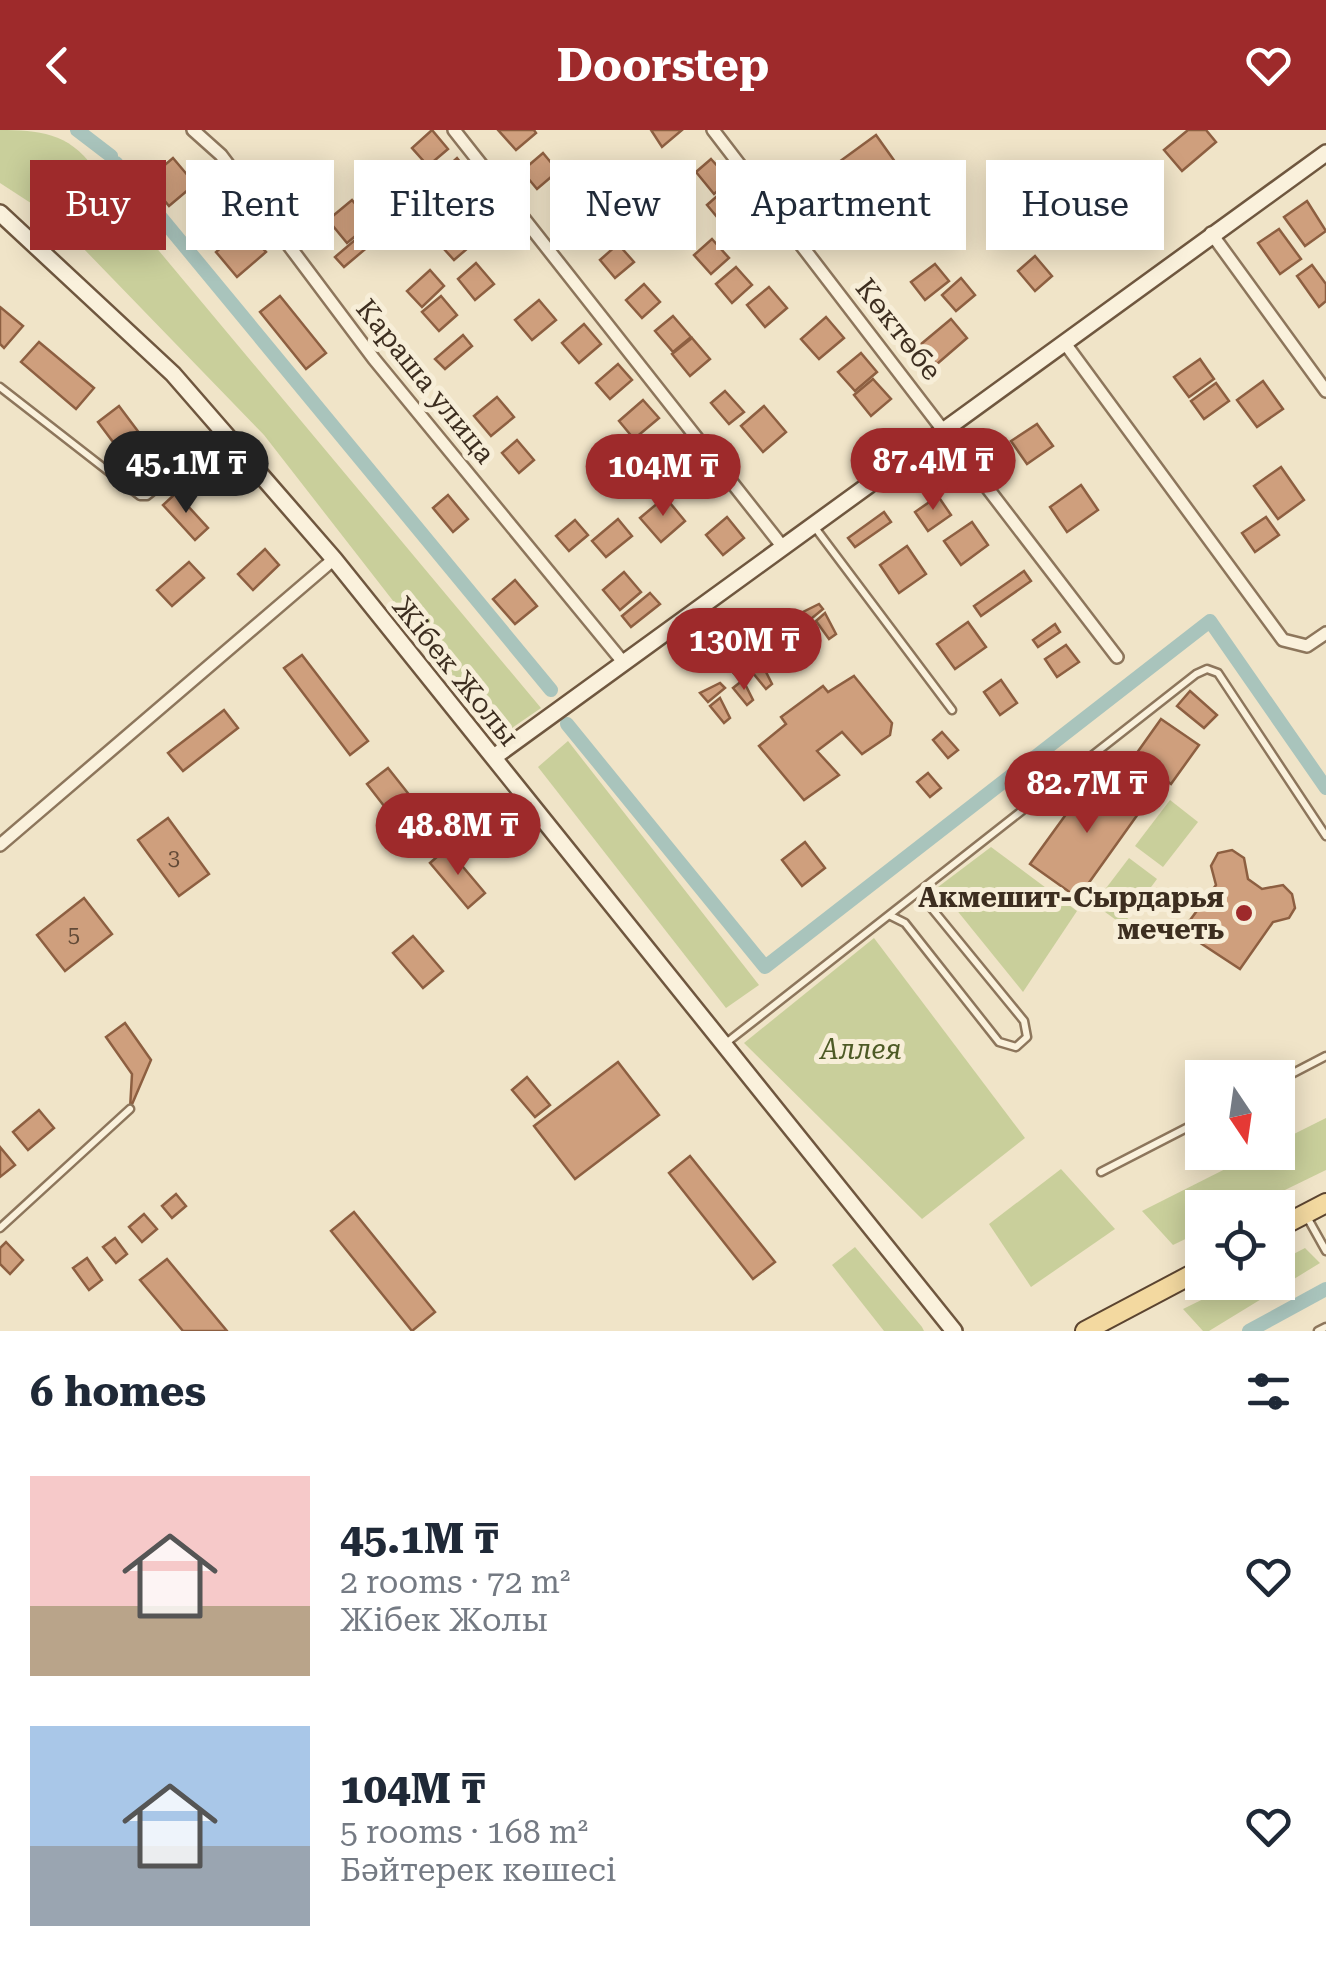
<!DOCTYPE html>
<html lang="en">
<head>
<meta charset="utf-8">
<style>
	body { margin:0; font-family:"Roboto Serif",serif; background:#f2f2f3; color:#1f2937; height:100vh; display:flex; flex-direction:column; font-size:38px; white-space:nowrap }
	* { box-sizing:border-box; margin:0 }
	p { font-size:32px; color:#747a83 }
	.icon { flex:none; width:55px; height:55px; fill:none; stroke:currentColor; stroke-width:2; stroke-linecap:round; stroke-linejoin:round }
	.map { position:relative; height:1201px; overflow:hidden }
	.sheet { display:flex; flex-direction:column; background:#fff; flex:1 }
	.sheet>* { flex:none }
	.hud { position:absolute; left:30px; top:30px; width:1268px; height:90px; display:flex; gap:20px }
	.needle { width:65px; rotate:167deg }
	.tools { position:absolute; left:1185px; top:930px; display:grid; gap:20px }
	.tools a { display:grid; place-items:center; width:110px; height:110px; border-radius:0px; background:#fff; box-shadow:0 5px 25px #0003; font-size:50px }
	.price { position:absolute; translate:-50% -85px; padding:0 22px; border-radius:35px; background:#9e2a2b; color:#fff; font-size:32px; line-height:65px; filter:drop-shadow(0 2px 5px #0008) }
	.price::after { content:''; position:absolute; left:50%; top:60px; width:30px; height:22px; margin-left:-15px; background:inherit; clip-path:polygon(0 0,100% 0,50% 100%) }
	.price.current { background:#222; color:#fff }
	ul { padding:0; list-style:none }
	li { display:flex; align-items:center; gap:30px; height:250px; padding:0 30px }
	li span { display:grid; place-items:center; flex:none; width:280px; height:200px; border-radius:0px; color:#555 }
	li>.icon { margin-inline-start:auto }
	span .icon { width:120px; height:120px; fill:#fffc; stroke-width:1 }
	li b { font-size:42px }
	h2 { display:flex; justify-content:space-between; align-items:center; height:120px; padding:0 30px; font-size:42px }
	.pill { padding:0 35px; border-radius:0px; background:#fff; box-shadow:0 5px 25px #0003; font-size:35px; line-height:90px }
	.pill.current { background:#9e2a2b; color:#fff }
	header { display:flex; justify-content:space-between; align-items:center; height:130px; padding:0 30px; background:#9e2a2b; color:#fff; font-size:45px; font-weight:700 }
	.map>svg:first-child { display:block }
</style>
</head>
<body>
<header><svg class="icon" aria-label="back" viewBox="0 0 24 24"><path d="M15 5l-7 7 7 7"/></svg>Doorstep<svg class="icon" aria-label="heart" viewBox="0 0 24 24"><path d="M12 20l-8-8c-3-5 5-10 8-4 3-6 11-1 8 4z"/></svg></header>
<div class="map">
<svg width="1326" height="1201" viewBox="0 0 1326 1201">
	<rect width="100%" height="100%" fill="#f0e4c8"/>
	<!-- green -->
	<g fill="#c9cf9b">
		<path d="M 0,0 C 38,0 69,3 93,37 L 40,79 L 0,53 Z"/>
		<path d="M 101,47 L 134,91 L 541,578 L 499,607 L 264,305 L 51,85 Z"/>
		<path d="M 568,611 L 759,855 L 726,878 L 538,637 Z"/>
		<path d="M 1170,670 L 1198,692 L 1163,737 L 1135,716 Z"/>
		<path d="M 991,717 L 1077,781 L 1023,862 L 938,757 Z"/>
		<path d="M 1129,728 L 1157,749 L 1123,795 L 1094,774 Z"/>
		<path d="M 874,808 L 1025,1008 L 922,1089 L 744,913 Z"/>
		<path d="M 1326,988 L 1326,1040 L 1250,1077 L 1202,1078 L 1202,1101 L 1173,1115 L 1142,1081 L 1257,1023 L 1278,1022 L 1278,1012 Z"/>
		<path d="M 1061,1039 L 1115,1099 L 1031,1157 L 989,1094 Z"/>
		<path d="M 855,1117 L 922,1197 L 924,1201 L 884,1201 L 832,1135 Z"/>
		<path d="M 1305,1118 L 1320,1133 L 1209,1201 L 1203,1201 L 1183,1179 L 1236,1153 L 1278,1152 L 1278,1132 Z"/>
	</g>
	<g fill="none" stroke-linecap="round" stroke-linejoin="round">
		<!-- canal -->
		<g stroke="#a9c4bc" stroke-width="14">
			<path d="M 77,0 L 111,26"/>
			<path d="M 116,33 L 551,560"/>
			<path d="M 567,594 L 765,837 L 1210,491 L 1326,658"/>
			<path d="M 1249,1201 L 1326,1159"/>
		</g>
	</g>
	<!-- building -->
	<g fill="#cf9f7d" stroke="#8d5f41" stroke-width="2.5">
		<path d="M 432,0 L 448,19 L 428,36 L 412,18 Z"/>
		<path d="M 498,0 L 534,0 L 536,3 L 516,20 Z"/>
		<path d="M 651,0 L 682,0 L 662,17 Z"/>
		<path d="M 1188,0 L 1206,0 L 1216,12 L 1182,41 L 1164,20 Z"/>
		<path d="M 876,5 L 903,43 L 867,69 L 839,32 Z"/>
		<path d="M 543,23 L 558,41 L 537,59 L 522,41 Z"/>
		<path d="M 173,28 L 195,54 L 169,76 L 147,50 Z"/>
		<path d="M 457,28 L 465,38 L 447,53 L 439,44 Z"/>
		<path d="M 711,29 L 730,50 L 714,64 L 696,42 Z"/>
		<path d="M 732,53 L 743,65 L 717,87 L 707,75 Z"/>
		<path d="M 352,70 L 371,93 L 347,113 L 328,90 Z"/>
		<path d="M 1307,71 L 1326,101 L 1305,116 L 1284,87 Z"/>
		<path d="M 594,73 L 609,90 L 581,113 L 567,96 Z"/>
		<path d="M 456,88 L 476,111 L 454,130 L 433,107 Z"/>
		<path d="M 244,97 L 266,122 L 237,147 L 216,122 Z"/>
		<path d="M 1279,99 L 1301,129 L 1280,144 L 1258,113 Z"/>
		<path d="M 362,104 L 370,115 L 344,137 L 335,127 Z"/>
		<path d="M 712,109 L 729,128 L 711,144 L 694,125 Z"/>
		<path d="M 618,114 L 634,132 L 615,148 L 600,130 Z"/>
		<path d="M 1035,126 L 1052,146 L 1035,161 L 1018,141 Z"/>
		<path d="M 476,133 L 494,154 L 475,170 L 458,149 Z"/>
		<path d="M 935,134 L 949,151 L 925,170 L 911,152 Z"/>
		<path d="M 1312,135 L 1326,154 L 1326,171 L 1319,177 L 1297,146 Z"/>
		<path d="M 736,137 L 752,155 L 732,173 L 716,154 Z"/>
		<path d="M 430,140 L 444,156 L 422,177 L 407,161 Z"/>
		<path d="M 961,148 L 975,165 L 956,181 L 942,165 Z"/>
		<path d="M 644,154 L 660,172 L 642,188 L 626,170 Z"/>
		<path d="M 769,157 L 787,178 L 765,197 L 747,175 Z"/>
		<path d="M 280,166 L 326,223 L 306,239 L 260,182 Z"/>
		<path d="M 441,166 L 457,185 L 439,201 L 422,182 Z"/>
		<path d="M 539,170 L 556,190 L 532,210 L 515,190 Z"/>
		<path d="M 0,177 L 23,196 L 4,218 L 0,214 Z"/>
		<path d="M 673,186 L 691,207 L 673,222 L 655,201 Z"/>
		<path d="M 826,187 L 844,208 L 819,229 L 801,209 Z"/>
		<path d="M 951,189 L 967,208 L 937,234 L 920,215 Z"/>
		<path d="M 584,194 L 601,214 L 579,233 L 562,213 Z"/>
		<path d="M 463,205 L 472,216 L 445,239 L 435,229 Z"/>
		<path d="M 692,208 L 710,229 L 690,246 L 672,224 Z"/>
		<path d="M 39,212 L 94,258 L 76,279 L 21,232 Z"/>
		<path d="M 861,223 L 877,242 L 855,261 L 838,242 Z"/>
		<path d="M 1200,229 L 1214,249 L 1189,267 L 1174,247 Z"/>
		<path d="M 618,234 L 632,250 L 610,269 L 596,253 Z"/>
		<path d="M 873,249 L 891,269 L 871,286 L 854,265 Z"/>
		<path d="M 1263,251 L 1283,279 L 1257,297 L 1237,270 Z"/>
		<path d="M 1216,253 L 1229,271 L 1204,289 L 1191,271 Z"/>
		<path d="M 725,261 L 744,282 L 729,294 L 711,273 Z"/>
		<path d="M 497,267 L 514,287 L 491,306 L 474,286 Z"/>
		<path d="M 643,270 L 659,288 L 634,309 L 619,291 Z"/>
		<path d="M 119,276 L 161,332 L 140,348 L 98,292 Z"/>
		<path d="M 764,276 L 786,302 L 763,322 L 741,296 Z"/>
		<path d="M 1037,294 L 1053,316 L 1027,334 L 1011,311 Z"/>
		<path d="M 670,309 L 688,329 L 666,348 L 649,327 Z"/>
		<path d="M 517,310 L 534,330 L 519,343 L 502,323 Z"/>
		<path d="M 1281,337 L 1304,370 L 1278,389 L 1254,356 Z"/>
		<path d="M 1081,355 L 1098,380 L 1067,402 L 1050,377 Z"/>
		<path d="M 176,363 L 208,398 L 195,410 L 163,375 Z"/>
		<path d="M 448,365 L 468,389 L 453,402 L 433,378 Z"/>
		<path d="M 938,366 L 951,385 L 928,401 L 915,382 Z"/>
		<path d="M 665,367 L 685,391 L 661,412 L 640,388 Z"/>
		<path d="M 884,382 L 891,392 L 855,417 L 848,408 Z"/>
		<path d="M 727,387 L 744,408 L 723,425 L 706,405 Z"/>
		<path d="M 1266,387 L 1279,405 L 1255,422 L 1242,403 Z"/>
		<path d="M 618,389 L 632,406 L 606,427 L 592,411 Z"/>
		<path d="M 575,390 L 588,405 L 569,421 L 556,406 Z"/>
		<path d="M 972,392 L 988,415 L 961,435 L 944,411 Z"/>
		<path d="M 907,416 L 926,444 L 899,463 L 880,435 Z"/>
		<path d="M 265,419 L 279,435 L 253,460 L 238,444 Z"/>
		<path d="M 189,432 L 204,448 L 172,476 L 157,460 Z"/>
		<path d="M 1024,441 L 1031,451 L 981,486 L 974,476 Z"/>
		<path d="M 624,442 L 641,462 L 620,480 L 603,460 Z"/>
		<path d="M 515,450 L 537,476 L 515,494 L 493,469 Z"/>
		<path d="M 650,463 L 660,474 L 631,497 L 622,486 Z"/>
		<path d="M 819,474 L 823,479 L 806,493 L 799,484 Z"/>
		<path d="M 825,483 L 836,504 L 829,509 L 816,491 Z"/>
		<path d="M 968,492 L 986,517 L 955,539 L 937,514 Z"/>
		<path d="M 1055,494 L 1060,502 L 1038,517 L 1033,510 Z"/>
		<path d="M 788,499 L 792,504 L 776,519 L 768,510 Z"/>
		<path d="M 806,499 L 816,520 L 810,524 L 796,507 Z"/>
		<path d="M 787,515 L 797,535 L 791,540 L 777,522 Z"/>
		<path d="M 1066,515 L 1079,532 L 1057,547 L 1045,529 Z"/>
		<path d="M 302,525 L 368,611 L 350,625 L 284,538 Z"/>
		<path d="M 751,528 L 755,533 L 738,548 L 730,539 Z"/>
		<path d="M 762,534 L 772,554 L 766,559 L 752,542 Z"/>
		<path d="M 854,546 L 892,593 L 890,605 L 862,624 L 842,602 L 817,621 L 839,645 L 804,670 L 759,616 L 786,594 L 781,587 L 823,556 L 828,562 Z"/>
		<path d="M 743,550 L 753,570 L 747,575 L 733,558 Z"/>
		<path d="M 1001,550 L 1017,573 L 1000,585 L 984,562 Z"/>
		<path d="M 720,553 L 725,558 L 708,572 L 700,563 Z"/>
		<path d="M 1190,561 L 1217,585 L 1204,598 L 1177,576 Z"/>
		<path d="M 720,568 L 730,588 L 724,593 L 710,576 Z"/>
		<path d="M 224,580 L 238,598 L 183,641 L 168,623 Z"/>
		<path d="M 1161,589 L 1199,615 L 1171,654 L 1134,627 Z"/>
		<path d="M 942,602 L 958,620 L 948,628 L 933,610 Z"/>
		<path d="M 388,638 L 426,686 L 405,703 L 367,654 Z"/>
		<path d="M 928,643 L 941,658 L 930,667 L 917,652 Z"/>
		<path d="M 1096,643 L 1143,677 L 1078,768 L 1030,734 Z"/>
		<path d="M 168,688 L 209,744 L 179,766 L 138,710 Z"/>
		<path d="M 805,712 L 825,738 L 802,756 L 782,730 Z"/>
		<path d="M 447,718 L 485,763 L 468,778 L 430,733 Z"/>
		<path d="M 1232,720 L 1244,728 L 1248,749 L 1262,759 L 1283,755 L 1292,764 L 1295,778 L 1289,788 L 1273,792 L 1240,839 L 1182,801 L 1216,755 L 1211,736 L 1218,723 Z"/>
		<path d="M 84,768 L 112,804 L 65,841 L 37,805 Z"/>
		<path d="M 413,806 L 443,841 L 423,858 L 393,823 Z"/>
		<path d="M 125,893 L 151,930 L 130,979 L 132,944 L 106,907 Z"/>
		<path d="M 618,932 L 659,985 L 575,1049 L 534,996 Z"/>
		<path d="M 527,947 L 550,975 L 535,987 L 512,960 Z"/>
		<path d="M 39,980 L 54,998 L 28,1020 L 13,1002 Z"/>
		<path d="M 0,1017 L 15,1035 L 0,1047 Z"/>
		<path d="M 690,1026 L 775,1132 L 753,1149 L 669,1043 Z"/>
		<path d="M 176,1064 L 186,1076 L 172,1088 L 162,1076 Z"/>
		<path d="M 354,1082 L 435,1182 L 412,1201 L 331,1101 Z"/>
		<path d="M 144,1084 L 157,1099 L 142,1112 L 129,1097 Z"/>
		<path d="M 115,1108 L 127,1124 L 116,1133 L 103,1117 Z"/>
		<path d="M 6,1112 L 23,1130 L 10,1144 L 0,1134 L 0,1118 Z"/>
		<path d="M 87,1128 L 102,1150 L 89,1160 L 73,1138 Z"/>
		<path d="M 167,1129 L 227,1201 L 183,1201 L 140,1150 Z"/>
	</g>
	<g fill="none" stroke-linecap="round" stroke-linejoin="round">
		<defs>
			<g id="lane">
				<path d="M 0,257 L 140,366 L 147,366 L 225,304"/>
				<path d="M 813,395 L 952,580"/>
				<path d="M 891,786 L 905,793 L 999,912 L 1016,917 L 1027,907 L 1024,891 L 920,764"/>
				<path d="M 726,913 L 1196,544 L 1207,539 L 1218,543 L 1326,706"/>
				<path d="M 1278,951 L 1326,926"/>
				<path d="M 1101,1042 L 1202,990"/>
				<path d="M 1307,1087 L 1326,1121"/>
				<path d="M 0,1098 L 130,979"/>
				<path d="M 1318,1201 L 1326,1197"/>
			</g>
			<g id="street">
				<path d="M 193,0 L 221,25 L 374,229 L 623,532"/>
				<path d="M 454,0 L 782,416"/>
				<path d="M 713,0 L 1117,527"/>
				<path d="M 1211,103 L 1326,261"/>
				<path d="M 1064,212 L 1283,510 L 1307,516 L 1326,503"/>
				<path d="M 0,715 L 334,429"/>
			</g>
			<g id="secondary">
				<path d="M 0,83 L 173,244 L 334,429 L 954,1201"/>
				<path d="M 494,627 L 1326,23"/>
			</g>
			<g id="primary">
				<path d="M 1278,1098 L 1326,1073"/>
				<path d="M 1085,1201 L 1202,1139"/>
			</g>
		</defs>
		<!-- lane casing -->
		<use href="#lane" stroke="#8d765c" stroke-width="11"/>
		<!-- street casing -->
		<use href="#street" stroke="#8d765c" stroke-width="16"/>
		<!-- secondary casing -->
		<use href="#secondary" stroke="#6f573f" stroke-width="20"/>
		<!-- primary casing -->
		<use href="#primary" stroke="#5b4430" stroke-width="22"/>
		<!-- lane -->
		<use href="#lane" stroke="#faf1dc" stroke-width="6"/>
		<!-- street -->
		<use href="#street" stroke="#faf1dc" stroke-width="11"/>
		<!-- secondary -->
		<use href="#secondary" stroke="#faf1dc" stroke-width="15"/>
		<!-- primary -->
		<use href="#primary" stroke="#f3d9a0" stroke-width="18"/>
	</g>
	<!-- markers -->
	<circle fill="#9e2a2b" stroke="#f7eed8" stroke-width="4" cx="1244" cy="783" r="10"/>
	<g text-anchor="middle" stroke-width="10" stroke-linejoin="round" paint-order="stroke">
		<!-- number labels -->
		<g font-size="22" fill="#624a37">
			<text x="174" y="735">3</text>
			<text x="74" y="812">5</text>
		</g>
		<!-- street labels -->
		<g font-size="28" fill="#3d2e20" stroke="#f7eed8">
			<text transform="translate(899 199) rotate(52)" y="10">Көктөбе</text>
			<text transform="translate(426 251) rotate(51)" y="10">Караша улица</text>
			<text transform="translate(456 541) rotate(51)" y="10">Жібек Жолы</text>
		</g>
		<!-- poi labels -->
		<g font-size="28" font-weight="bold" fill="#3d2e20" stroke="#f7eed8" text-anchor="end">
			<text x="1224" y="777">Акмешит-Сырдарья<tspan x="1224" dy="32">мечеть</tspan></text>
		</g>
		<!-- park labels -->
		<g font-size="28" font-style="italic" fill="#4d5a26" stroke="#f7eed8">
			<text x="861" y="929">Аллея</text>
		</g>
	</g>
</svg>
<div class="tools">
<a><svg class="needle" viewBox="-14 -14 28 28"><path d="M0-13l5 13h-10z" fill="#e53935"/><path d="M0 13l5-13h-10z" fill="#747a83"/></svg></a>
<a><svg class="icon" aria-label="locate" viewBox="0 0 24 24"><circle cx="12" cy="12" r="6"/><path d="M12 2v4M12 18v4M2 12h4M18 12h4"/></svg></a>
</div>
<b class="price" style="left:933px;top:383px">87.4M ₸</b>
<b class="price current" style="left:186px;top:386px">45.1M ₸</b>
<b class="price" style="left:663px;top:389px">104M ₸</b>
<b class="price" style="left:744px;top:563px">130M ₸</b>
<b class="price" style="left:1087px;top:706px">82.7M ₸</b>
<b class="price" style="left:458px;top:748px">48.8M ₸</b>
<div class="hud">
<a class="pill current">Buy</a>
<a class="pill">Rent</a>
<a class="pill">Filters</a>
<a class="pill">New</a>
<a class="pill">Apartment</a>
<a class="pill">House</a>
</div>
</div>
<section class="sheet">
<h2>6 homes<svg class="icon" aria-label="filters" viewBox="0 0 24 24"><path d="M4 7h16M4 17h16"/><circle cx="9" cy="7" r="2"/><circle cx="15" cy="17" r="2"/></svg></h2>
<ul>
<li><span style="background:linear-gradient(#f6c9c9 65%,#b9a48a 0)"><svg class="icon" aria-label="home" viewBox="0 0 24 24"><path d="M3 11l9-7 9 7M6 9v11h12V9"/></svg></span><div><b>45.1M ₸</b><p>2 rooms · 72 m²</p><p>Жібек Жолы</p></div><svg class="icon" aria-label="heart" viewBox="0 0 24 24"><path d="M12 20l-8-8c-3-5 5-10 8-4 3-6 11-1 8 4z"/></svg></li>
<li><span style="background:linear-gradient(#a9c7e8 60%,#9aa5b1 0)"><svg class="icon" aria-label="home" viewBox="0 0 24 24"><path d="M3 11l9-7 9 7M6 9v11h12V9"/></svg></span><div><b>104M ₸</b><p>5 rooms · 168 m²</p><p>Бәйтерек көшесі</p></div><svg class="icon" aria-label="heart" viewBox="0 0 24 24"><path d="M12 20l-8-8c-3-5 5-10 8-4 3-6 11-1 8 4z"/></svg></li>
</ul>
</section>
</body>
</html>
